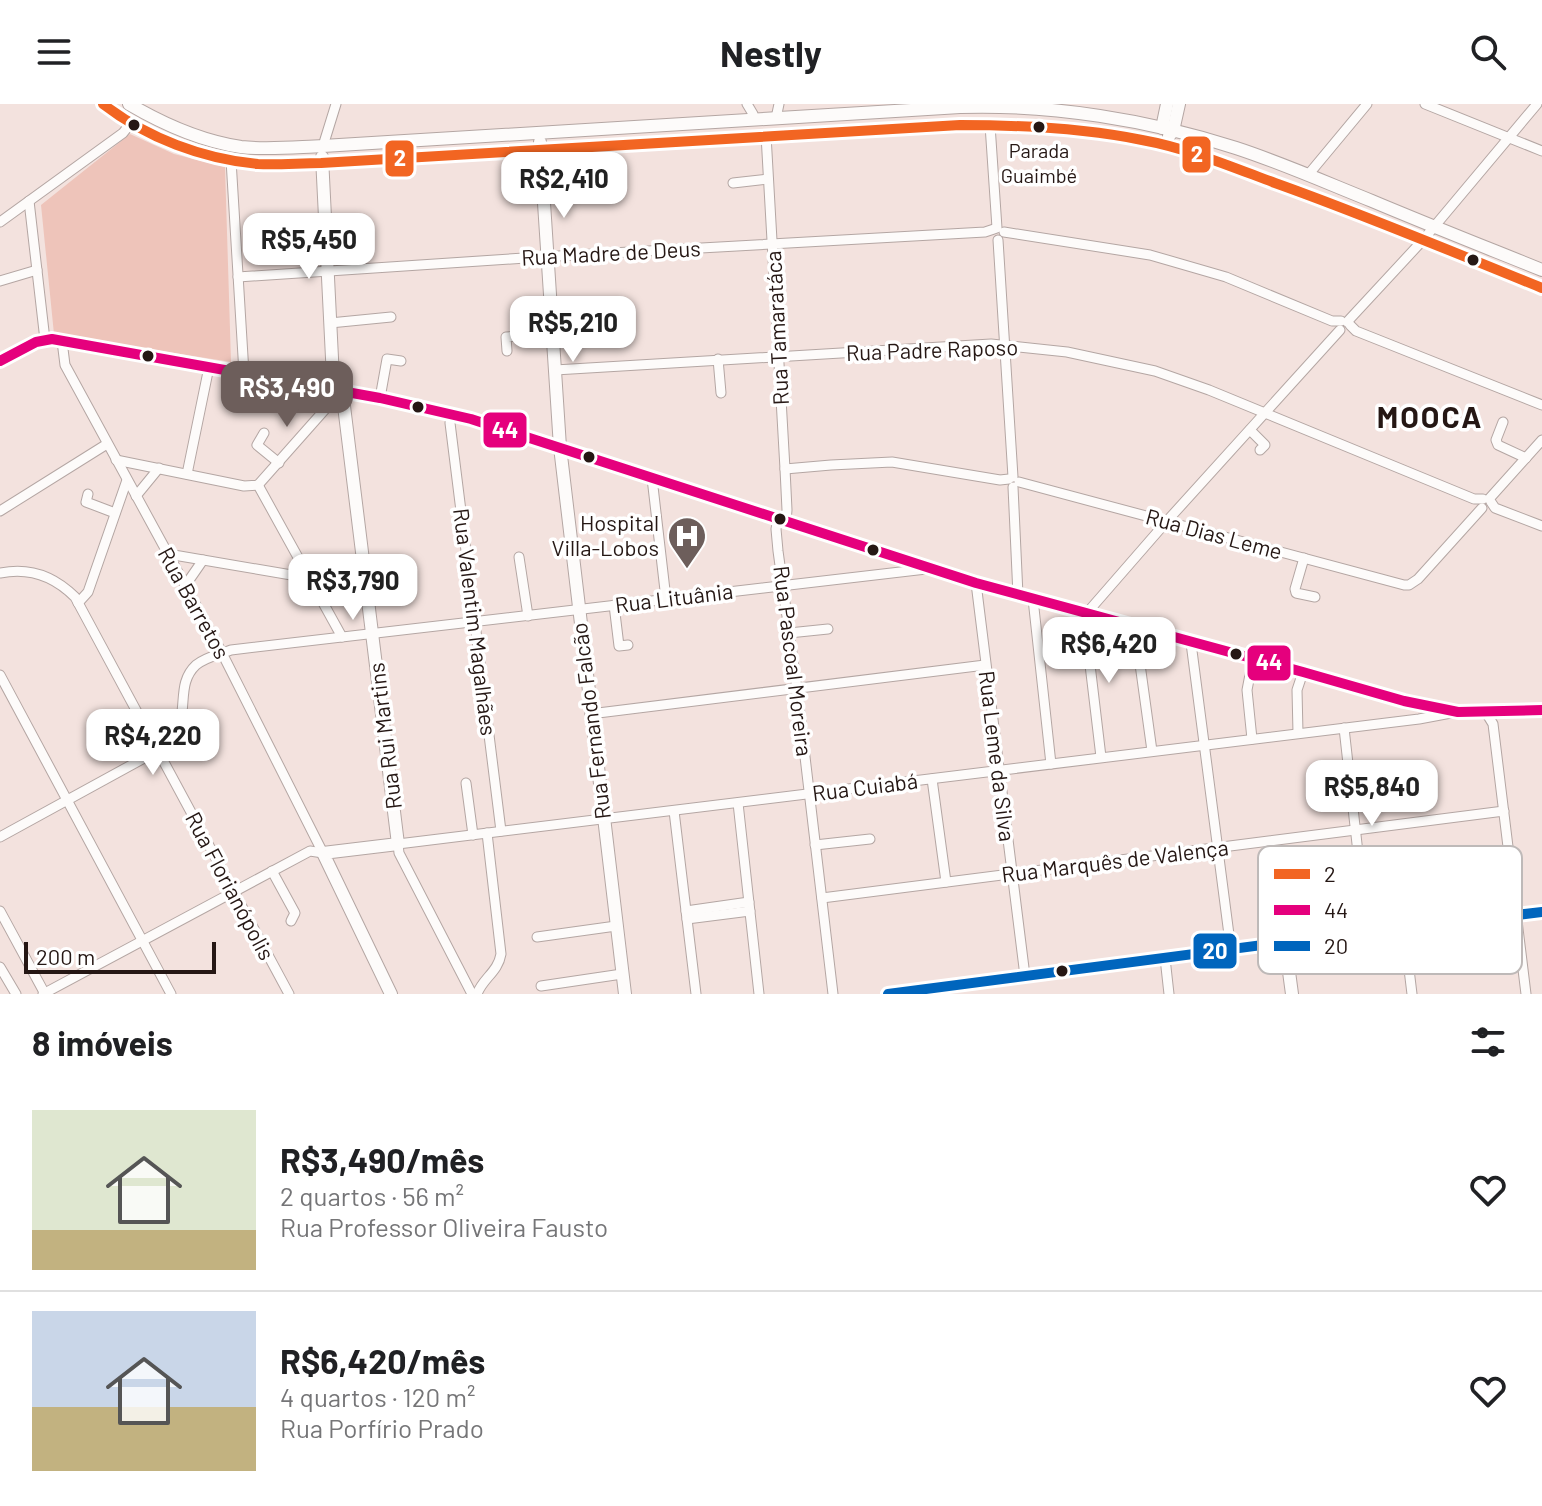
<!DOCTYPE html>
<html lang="pt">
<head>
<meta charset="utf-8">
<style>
	body { margin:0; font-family:Barlow,sans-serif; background:#f2f2f2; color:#202124; height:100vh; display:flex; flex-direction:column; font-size:30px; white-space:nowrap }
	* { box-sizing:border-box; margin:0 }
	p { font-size:26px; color:#757577 }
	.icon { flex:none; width:44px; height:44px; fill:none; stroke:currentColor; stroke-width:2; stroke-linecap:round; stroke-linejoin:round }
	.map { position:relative; height:890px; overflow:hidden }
	.details { display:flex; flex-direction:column; background:#fff; flex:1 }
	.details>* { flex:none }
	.scale { position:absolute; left:24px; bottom:20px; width:192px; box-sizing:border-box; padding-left:8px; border:4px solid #251714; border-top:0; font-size:22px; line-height:28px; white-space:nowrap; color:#251714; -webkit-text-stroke:6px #fff; paint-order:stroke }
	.price { position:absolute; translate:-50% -68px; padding:0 18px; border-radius:16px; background:#fff; color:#222; font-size:26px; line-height:52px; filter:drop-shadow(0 2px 4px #0008) }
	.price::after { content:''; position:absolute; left:50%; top:48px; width:24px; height:18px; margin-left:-12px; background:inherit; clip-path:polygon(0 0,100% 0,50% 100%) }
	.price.selected { background:#6d5e5b; color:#fff }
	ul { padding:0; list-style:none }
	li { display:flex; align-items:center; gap:24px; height:200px; padding:0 32px }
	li+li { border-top:2px solid #e0e0e0 }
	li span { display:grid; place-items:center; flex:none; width:224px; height:160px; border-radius:0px; color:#555 }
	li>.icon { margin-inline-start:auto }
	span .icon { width:96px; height:96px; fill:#fffc; stroke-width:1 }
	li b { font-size:34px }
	h2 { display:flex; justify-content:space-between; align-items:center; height:96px; padding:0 32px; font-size:34px }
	header { display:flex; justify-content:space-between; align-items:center; height:104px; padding:0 32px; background:#fff; font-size:36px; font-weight:700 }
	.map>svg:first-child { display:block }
</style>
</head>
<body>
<header><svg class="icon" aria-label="menu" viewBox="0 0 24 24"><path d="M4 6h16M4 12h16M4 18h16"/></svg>Nestly<svg class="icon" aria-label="search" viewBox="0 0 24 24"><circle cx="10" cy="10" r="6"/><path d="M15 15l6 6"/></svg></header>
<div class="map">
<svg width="1542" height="890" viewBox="0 0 1542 890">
	<rect width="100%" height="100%" fill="#f3e2de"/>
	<!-- green -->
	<path fill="#eec4ba" d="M 130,30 L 174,50 L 225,63 L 231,258 L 54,230 L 41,101 Z"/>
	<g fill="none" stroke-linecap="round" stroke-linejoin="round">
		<defs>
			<g id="minor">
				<path d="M 747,0 L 753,10 L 754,15"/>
				<path d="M 1425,0 L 1542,47"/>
				<path d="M 776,14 L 779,0"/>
				<path d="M 990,21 L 997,124"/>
				<path d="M 766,31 L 785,365 L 787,406 L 786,417"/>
				<path d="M 323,42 L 336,0"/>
				<path d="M 231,56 L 244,269"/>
				<path d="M 1308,71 L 1367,0"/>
				<path d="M 733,79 L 768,75"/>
				<path d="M 29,97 L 45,236"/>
				<path d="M 0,118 L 123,29 L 130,20"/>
				<path d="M 1004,128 L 1150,151 L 1226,173 L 1332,217 L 1341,217"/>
				<path d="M 998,136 L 1013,373"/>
				<path d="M 238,173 L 540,153 L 985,128 L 994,125"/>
				<path d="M 0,177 L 37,166"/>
				<path d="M 1347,218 L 1423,136 L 1537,0"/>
				<path d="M 330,219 L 391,213"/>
				<path d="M 1350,221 L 1356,227 L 1542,301"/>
				<path d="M 62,237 L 65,261 L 222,549 L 323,749"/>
				<path d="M 507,247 L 506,233 L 553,229"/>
				<path d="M 718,255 L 721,289"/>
				<path d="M 0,257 L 36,238 L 52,235 L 380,294 L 471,315 L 976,479 L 1303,568 L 1404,597 L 1458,608 L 1542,606"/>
				<path d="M 555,266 L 991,240 L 1067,248 L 1155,267 L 1209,286 L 1474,395 L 1483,395"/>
				<path d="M 380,294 L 387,255 L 401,257"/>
				<path d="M 452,309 L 450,319 L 501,727"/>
				<path d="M 1503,318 L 1496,336 L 1498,341 L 1526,354"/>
				<path d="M 1250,326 L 1265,341 L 1260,346"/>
				<path d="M 264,329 L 257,341 L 279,359"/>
				<path d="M 116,356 L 244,382 L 258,381 L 328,302 L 338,287"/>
				<path d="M 785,365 L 831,361 L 892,358 L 1000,376 L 1009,375"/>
				<path d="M 187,370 L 209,263"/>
				<path d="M 652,374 L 666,495"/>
				<path d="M 1019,378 L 1404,481 L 1409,481 L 1418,475 L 1482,404"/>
				<path d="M 258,381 L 342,533"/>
				<path d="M 1013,383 L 1018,491"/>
				<path d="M 88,390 L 86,398 L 115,409"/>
				<path d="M 136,392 L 159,364"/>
				<path d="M 1489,395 L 1542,336"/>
				<path d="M 1491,398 L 1495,404 L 1542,422"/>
				<path d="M 0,407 L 107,340"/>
				<path d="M 778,415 L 776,425 L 778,447 L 797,585 L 833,890"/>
				<path d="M 168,450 L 309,474"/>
				<path d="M 519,453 L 528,512"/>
				<path d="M 1304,454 L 1295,485 L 1296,489 L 1315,493"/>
				<path d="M 0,469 C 29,463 54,472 75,493 L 289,890"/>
				<path d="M 976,479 L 1025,872"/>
				<path d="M 185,482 L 203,456"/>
				<path d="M 1033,495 L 1051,660"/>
				<path d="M 78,499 L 88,488 L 127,376"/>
				<path d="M 614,501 L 619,542 L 628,541"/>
				<path d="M 1135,524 L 1152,647"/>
				<path d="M 789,529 L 828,525"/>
				<path d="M 1191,539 L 1231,846"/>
				<path d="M 0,571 L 171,890"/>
				<path d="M 1485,607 L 1493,620 L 1526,890"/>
				<path d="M 590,610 L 985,561"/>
				<path d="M 1344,624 L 1367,829"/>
				<path d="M 1298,629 L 1297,586 L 1303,568"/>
				<path d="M 1252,635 L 1247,586 L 1253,555"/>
				<path d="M 1101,653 L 1088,544 L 1086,510 L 1167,417 L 1340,226"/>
				<path d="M 932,675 L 946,778"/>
				<path d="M 466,679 L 473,731"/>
				<path d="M 738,699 L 759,890"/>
				<path d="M 674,707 L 696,890"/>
				<path d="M 0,733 L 166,642 C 173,634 178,625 181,614 C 185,595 180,576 196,561 C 206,553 220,550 231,546 L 926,465"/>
				<path d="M 815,741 L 870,735"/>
				<path d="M 272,767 L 295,809 L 291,817"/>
				<path d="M 822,794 L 1504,707"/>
				<path d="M 0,807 L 45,890"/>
				<path d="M 686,807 L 749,798"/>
				<path d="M 687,815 L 750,807"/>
				<path d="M 1404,824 L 1412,890"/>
				<path d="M 537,833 L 616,822"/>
				<path d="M 1165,854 L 1169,890"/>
				<path d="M 0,863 L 16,890"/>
				<path d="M 541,882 L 622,870"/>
				<path d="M 43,890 L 310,747 L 323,749"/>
				<path d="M 472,890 L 399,749 L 398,740 L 1419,615 L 1451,609"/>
				<path d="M 477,890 C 483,874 498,868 501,850 L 487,729"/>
			</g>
			<g id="major">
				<path d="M 103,0 C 147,34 203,55 258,60 C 279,61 300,59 321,59 L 960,21 C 1021,21 1082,24 1142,36 C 1187,44 1232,63 1275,79 C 1365,111 1453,148 1542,184"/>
				<path d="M 129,0 C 163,20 201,37 241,43 C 268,46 296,43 323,42 L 960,3 C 1050,0 1150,16 1236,44 C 1282,59 1327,79 1372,97 C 1429,121 1485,143 1542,166"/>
				<path d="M 1162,24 L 1167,0"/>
				<path d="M 1169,32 L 1173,27 L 1179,0"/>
				<path d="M 540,38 L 560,343 L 625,890"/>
				<path d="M 322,53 L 333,274 L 344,302 L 398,740 L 323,749 L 391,890"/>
				<path d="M 1285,838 L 1292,890"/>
				<path d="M 888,890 L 1285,838 L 1542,808"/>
			</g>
		</defs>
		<!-- minor casing -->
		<use href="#minor" stroke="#b4a6a3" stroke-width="11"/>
		<!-- major casing -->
		<use href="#major" stroke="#b4a6a3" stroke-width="14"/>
		<!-- minor -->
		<use href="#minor" stroke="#fdfbfa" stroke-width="9"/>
		<!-- major -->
		<use href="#major" stroke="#fdfbfa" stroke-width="12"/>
		<defs>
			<path id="bus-1" d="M 103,0 C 147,34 203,55 258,60 C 279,61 300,59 321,59 L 960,21 C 1021,21 1082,24 1142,36 C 1187,44 1232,63 1275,79 C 1365,111 1453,148 1542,184"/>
			<path id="bus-2" d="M 0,257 L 36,238 L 52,235 L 380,294 L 471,315 L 976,479 L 1303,568 L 1404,597 L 1458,608 L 1542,606"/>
			<path id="bus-3" d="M 888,890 L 1285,838 L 1542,808"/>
		</defs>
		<!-- bus-1 casing -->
		<use href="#bus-1" stroke="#fff" stroke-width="16"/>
		<!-- bus-2 casing -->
		<use href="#bus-2" stroke="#fff" stroke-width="16"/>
		<!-- bus-3 casing -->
		<use href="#bus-3" stroke="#fff" stroke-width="16"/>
		<!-- bus-1 -->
		<use href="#bus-1" stroke="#f26522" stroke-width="10"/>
		<!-- bus-2 -->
		<use href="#bus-2" stroke="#e5007d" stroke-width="10"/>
		<!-- bus-3 -->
		<use href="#bus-3" stroke="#0065bd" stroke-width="10"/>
	</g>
	<!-- icons -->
	<defs>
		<symbol id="hospital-pin" viewBox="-11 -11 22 30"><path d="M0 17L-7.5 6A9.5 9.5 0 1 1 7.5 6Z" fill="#6d5e5b" stroke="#fff"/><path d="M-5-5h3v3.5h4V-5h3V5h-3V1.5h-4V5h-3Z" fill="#fff"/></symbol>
	</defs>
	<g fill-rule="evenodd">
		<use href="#hospital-pin" x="665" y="410" width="44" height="60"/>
	</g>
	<!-- markers -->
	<g fill="#251714" stroke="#fff" stroke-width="3">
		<circle cx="134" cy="21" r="7"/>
		<circle cx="1039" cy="23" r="7"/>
		<circle cx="1473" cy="156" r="7"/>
		<circle cx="148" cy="252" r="7"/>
		<circle cx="418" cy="303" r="7"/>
		<circle cx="589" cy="353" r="7"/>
		<circle cx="780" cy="415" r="7"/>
		<circle cx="873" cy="446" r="7"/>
		<circle cx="1236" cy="550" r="7"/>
		<circle cx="1062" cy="867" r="7"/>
	</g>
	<g text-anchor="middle" stroke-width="7" stroke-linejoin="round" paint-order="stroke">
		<!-- bus labels -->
		<g font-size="20" fill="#251714" stroke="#fff">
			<text x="1039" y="54">Parada<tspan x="1039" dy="25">Guaimbé</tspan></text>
		</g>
		<!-- street labels -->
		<g font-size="22" fill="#251714" stroke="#fff">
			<text transform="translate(611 149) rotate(-3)" y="8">Rua Madre de Deus</text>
			<text transform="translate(777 224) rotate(-93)" y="8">Rua Tamaratáca</text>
			<text transform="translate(932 246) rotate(-2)" y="8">Rua Padre Raposo</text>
			<text transform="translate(1214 430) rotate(15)" y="8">Rua Dias Leme</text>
			<text transform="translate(674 494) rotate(-7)" y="8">Rua Lituânia</text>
			<text transform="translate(194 499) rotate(61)" y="8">Rua Barretos</text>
			<text transform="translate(475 518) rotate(83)" y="8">Rua Valentim Magalhães</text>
			<text transform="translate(793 557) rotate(83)" y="8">Rua Pascoal Moreira</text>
			<text transform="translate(591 617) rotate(-97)" y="8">Rua Fernando Falcão</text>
			<text transform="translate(385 632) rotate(-97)" y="8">Rua Rui Martins</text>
			<text transform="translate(997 652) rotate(83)" y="8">Rua Leme da Silva</text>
			<text transform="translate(865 683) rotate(-7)" y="8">Rua Cuiabá</text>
			<text transform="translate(1115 757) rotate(-7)" y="8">Rua Marquês de Valença</text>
			<text transform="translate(230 782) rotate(62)" y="8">Rua Florianópolis</text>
		</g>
		<!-- poi labels -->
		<g font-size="22" fill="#251714" stroke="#fff" text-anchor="end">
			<text x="659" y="427">Hospital<tspan x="659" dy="25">Villa-Lobos</tspan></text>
		</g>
		<!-- district labels -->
		<g font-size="30" font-weight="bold" letter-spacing="2" fill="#251714" stroke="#fff">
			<text x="1430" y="324">MOOCA</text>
		</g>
	</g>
	<!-- legend -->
	<rect x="1258" y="742" width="264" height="128" rx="12" fill="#fff" stroke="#beb9b8" stroke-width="2"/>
	<rect x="1274" y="765" width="36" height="10" fill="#f26522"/>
	<rect x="1274" y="801" width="36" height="10" fill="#e5007d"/>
	<rect x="1274" y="837" width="36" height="10" fill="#0065bd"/>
	<g font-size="22" fill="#251714">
		<text x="1324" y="778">2</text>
		<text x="1324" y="814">44</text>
		<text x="1324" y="850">20</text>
	</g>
	<g stroke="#fff" stroke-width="3">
		<rect x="1181" y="31" width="31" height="39" rx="8" fill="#f26522"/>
		<rect x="384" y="35" width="31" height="39" rx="8" fill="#f26522"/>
		<rect x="482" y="307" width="46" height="38" rx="8" fill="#e5007d"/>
		<rect x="1246" y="540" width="46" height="38" rx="8" fill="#e5007d"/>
		<rect x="1192" y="828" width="46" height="38" rx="8" fill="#0065bd"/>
	</g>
	<g font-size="22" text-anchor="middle" font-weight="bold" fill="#fff">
		<text x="1197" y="58">2</text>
		<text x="400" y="62">2</text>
		<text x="505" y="334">44</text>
		<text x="1269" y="566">44</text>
		<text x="1215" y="855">20</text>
	</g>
</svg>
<div class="scale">200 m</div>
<b class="price" style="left:564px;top:116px">R$2,410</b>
<b class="price" style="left:309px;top:177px">R$5,450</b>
<b class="price" style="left:573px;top:260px">R$5,210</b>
<b class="price selected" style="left:287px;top:325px">R$3,490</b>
<b class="price" style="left:353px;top:518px">R$3,790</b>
<b class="price" style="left:1109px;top:581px">R$6,420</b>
<b class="price" style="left:153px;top:673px">R$4,220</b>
<b class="price" style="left:1372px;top:724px">R$5,840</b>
</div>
<section class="details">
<h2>8 imóveis<svg class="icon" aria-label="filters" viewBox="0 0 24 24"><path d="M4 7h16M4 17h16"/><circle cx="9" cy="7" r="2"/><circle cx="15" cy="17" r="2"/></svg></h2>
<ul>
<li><span style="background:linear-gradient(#dfe7d0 75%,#c2b280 0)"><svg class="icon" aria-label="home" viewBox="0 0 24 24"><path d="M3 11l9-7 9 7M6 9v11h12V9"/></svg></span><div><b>R$3,490/mês</b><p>2 quartos · 56 m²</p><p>Rua Professor Oliveira Fausto</p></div><svg class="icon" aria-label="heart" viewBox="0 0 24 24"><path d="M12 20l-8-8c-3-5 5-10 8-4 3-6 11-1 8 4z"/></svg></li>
<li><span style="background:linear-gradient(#c9d6e8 60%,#c2b280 0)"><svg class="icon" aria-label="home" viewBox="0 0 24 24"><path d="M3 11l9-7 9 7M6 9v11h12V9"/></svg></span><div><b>R$6,420/mês</b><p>4 quartos · 120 m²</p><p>Rua Porfírio Prado</p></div><svg class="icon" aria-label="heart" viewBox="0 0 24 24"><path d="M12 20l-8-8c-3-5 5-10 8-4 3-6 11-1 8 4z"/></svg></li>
</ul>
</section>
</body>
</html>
